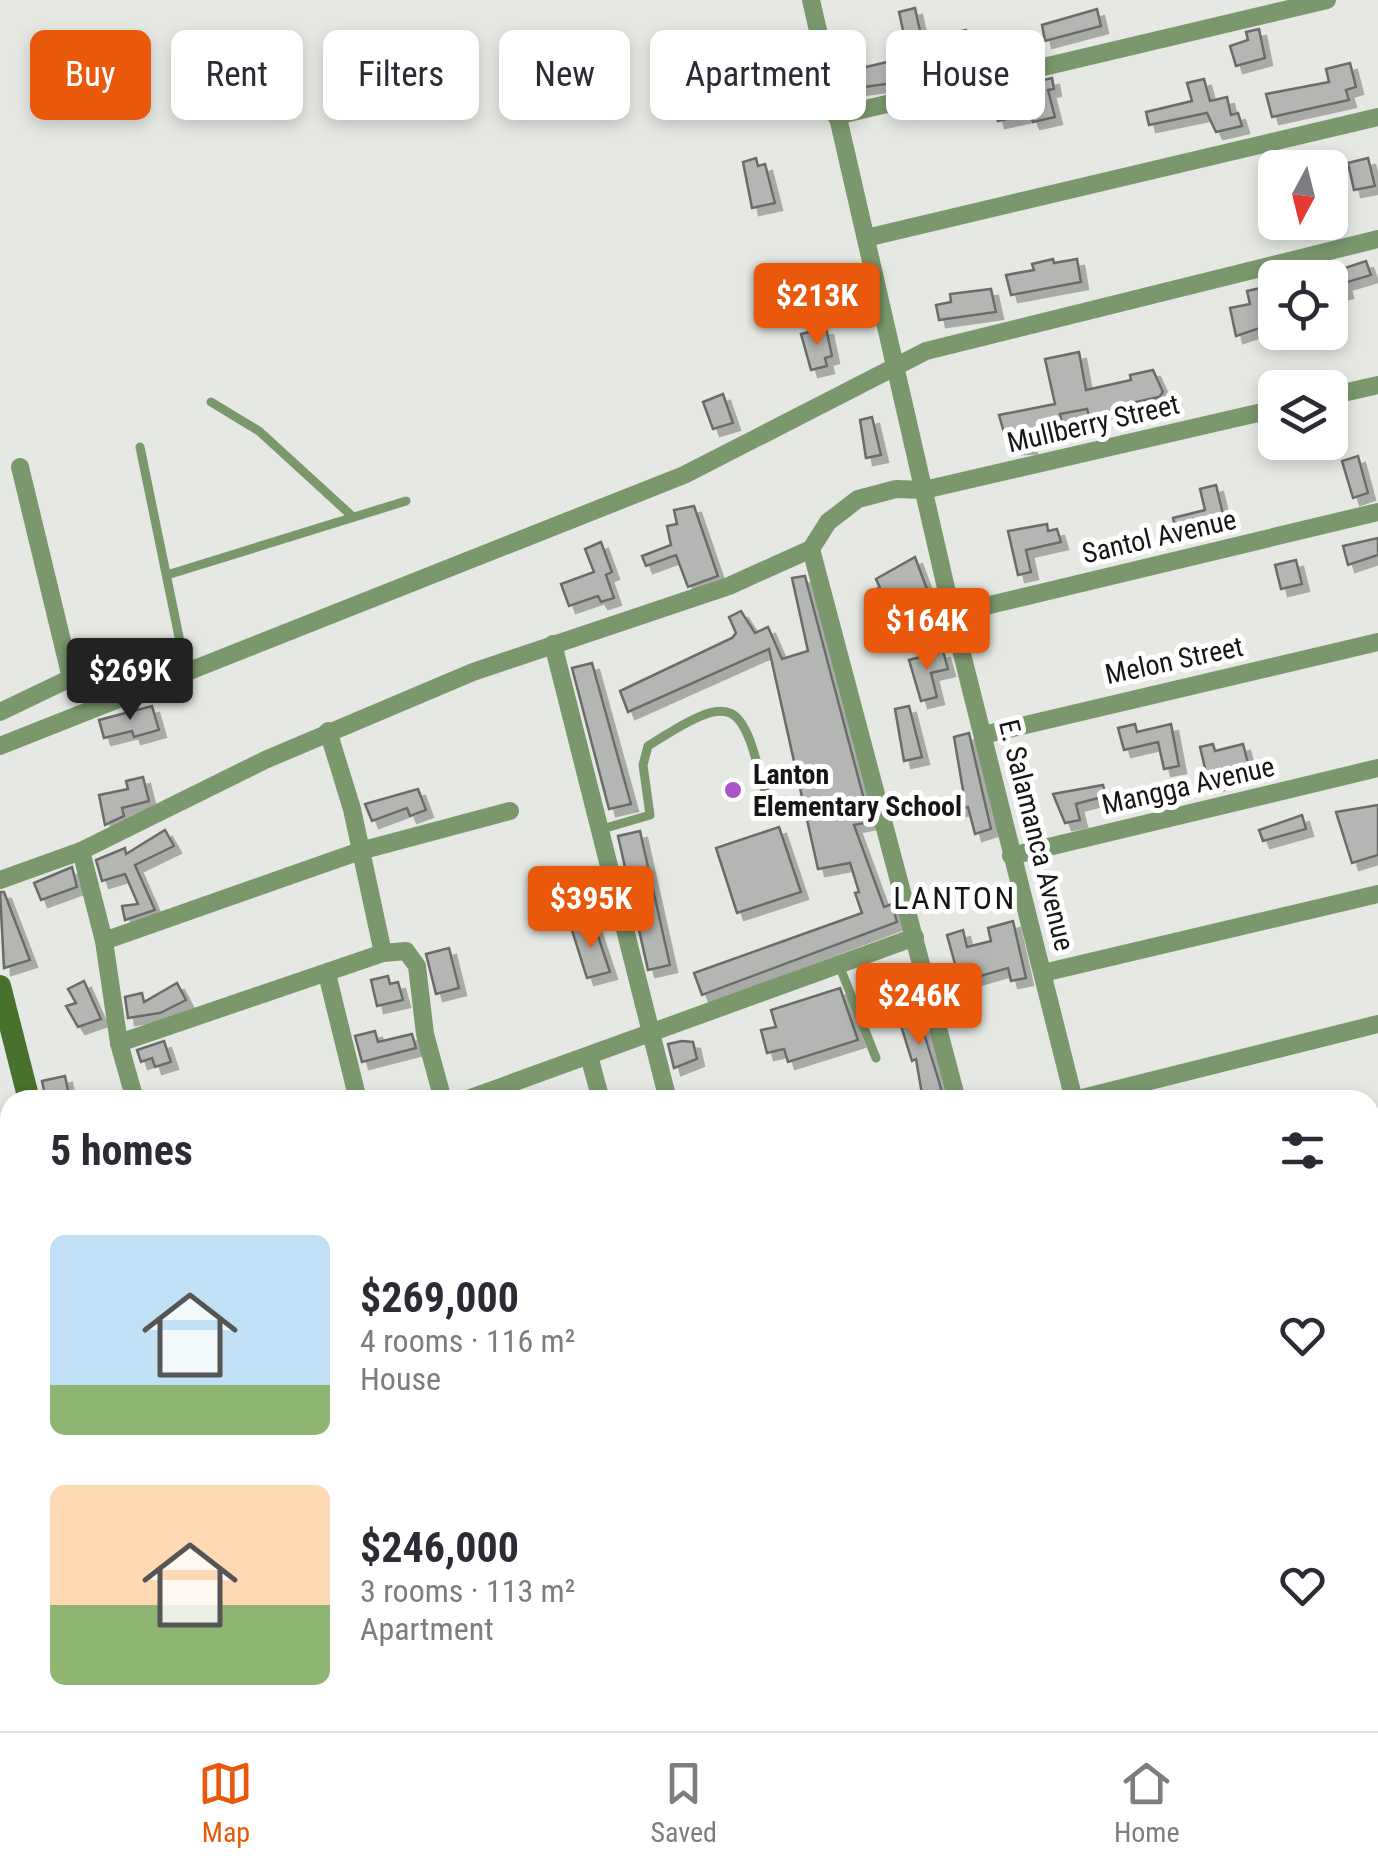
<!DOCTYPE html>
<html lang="en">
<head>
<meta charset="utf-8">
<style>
	body { margin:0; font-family:"Roboto Condensed",sans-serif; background:#f7f7f7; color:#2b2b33; height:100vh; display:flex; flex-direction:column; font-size:38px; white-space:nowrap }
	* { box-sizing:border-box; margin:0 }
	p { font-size:32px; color:#7c7c81 }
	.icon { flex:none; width:55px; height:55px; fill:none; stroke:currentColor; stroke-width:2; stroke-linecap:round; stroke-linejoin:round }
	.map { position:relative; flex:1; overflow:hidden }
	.drawer { position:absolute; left:0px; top:1090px; width:1380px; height:642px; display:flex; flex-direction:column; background:#fff; border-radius:30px 30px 0 0; box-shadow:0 5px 15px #0003 }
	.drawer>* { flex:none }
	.hud { position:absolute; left:30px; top:30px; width:1320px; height:90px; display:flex; gap:20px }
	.needle { width:65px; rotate:187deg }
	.buttons { position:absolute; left:1258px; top:150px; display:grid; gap:20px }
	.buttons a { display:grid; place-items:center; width:90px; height:90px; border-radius:15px; background:#fff; box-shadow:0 5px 15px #0003; font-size:50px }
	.price { position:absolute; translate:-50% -85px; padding:0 22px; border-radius:10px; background:#ea580c; color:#fff; font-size:32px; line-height:65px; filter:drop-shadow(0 2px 5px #0008) }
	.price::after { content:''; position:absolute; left:50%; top:60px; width:30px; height:22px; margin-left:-15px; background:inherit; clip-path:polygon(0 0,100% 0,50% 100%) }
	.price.selected { background:#222; color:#fff }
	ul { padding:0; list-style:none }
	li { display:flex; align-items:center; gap:30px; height:250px; padding:0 50px }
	li span { display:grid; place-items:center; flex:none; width:280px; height:200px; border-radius:15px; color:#555 }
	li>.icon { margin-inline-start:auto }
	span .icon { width:120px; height:120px; fill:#fffc; stroke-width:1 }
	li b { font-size:42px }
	h2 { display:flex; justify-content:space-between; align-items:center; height:120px; padding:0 50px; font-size:42px }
	.chip { padding:0 35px; border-radius:15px; background:#fff; box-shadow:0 5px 15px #0003; font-size:35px; line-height:90px }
	.chip.selected { background:#ea580c; color:#fff }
	.menu { display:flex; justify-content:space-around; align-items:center; height:140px; border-top:2px solid #e1e1e2; background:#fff; font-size:28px; color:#7c7c81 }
	.menu a { display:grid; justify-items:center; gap:5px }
	.menu .selected { color:#ea580c }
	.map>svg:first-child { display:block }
</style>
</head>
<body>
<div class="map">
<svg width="1378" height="1731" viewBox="0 0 1378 1731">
	<defs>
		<filter id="shadow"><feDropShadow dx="7" dy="7" stdDeviation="0" flood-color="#0004"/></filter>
	</defs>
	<rect width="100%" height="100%" fill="#e5e8e3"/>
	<!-- building -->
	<g fill="#b3b6b2" stroke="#696c68" stroke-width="2.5" filter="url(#shadow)">
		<path d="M 915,8 L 924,49 L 907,49 L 899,12 Z"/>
		<path d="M 1097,9 L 1101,26 L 1045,41 L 1042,25 Z"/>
		<path d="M 1259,29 L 1265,58 L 1236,66 L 1230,46 L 1248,40 L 1246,32 Z"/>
		<path d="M 966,30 L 972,55 L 928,61 L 926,39 Z"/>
		<path d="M 904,58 L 909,81 L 849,89 L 845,72 Z"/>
		<path d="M 1350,63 L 1356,87 L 1346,90 L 1349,100 L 1272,117 L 1266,94 L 1329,82 L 1326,69 Z"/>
		<path d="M 1052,78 L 1054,89 L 1048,90 L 1055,117 L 1033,122 L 1030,114 L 998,121 L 993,101 L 1005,98 L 1007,105 L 1033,98 L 1030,83 Z"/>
		<path d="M 1204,79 L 1210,101 L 1227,97 L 1231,115 L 1238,113 L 1242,126 L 1216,132 L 1207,113 L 1149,125 L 1146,112 L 1192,101 L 1187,83 Z"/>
		<path d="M 756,158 L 758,166 L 765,164 L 775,203 L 752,208 L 743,162 Z"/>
		<path d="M 1368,158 L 1375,186 L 1354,190 L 1348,163 Z"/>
		<path d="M 1053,259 L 1054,263 L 1077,259 L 1081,282 L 1011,295 L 1006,275 L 1034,270 L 1032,264 Z"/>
		<path d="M 1366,261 L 1371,275 L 1344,283 L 1346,291 L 1330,295 L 1330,273 Z"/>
		<path d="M 1275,285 L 1275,323 L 1236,336 L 1230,308 L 1250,304 L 1247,291 Z"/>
		<path d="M 991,289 L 996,312 L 939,320 L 936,305 L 951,302 L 950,294 Z"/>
		<path d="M 826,328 L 832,356 L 825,358 L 827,366 L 811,370 L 801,334 Z"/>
		<path d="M 1079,352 L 1086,390 L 1131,380 L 1130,375 L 1153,370 L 1163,392 L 1159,397 L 1122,405 L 1123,409 L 1089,416 L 1087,409 L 1060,414 L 1062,423 L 1027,430 L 1030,447 L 1008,447 L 999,415 L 1055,404 L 1045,359 Z"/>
		<path d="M 723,394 L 733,423 L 713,429 L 703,402 Z"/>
		<path d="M 872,417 L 881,455 L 866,458 L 860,420 Z"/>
		<path d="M 1358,456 L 1368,493 L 1353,498 L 1342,461 Z"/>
		<path d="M 1216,485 L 1224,518 L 1176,532 L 1173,518 L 1205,510 L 1200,489 Z"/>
		<path d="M 694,506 L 718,576 L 688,587 L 676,555 L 646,566 L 642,556 L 671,545 L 667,526 L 677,524 L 674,510 Z"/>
		<path d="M 1047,524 L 1048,531 L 1057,529 L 1061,542 L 1026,550 L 1031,572 L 1018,575 L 1008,531 Z"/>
		<path d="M 1378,538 L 1378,555 L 1348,565 L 1343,546 Z"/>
		<path d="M 601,542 L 612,572 L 606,575 L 614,598 L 601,602 L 598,596 L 569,606 L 561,584 L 594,572 L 585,549 Z"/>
		<path d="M 915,557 L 940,624 L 923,629 L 918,612 L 911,614 L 908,603 L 896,606 L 895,600 L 873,606 L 869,591 L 880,588 L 876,579 Z"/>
		<path d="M 1296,560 L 1302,584 L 1281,589 L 1275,565 Z"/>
		<path d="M 805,576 L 870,822 L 854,825 L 884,907 L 892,904 L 897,922 L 702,995 L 694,973 L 862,913 L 855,893 L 859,892 L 850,863 L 818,869 L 769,649 L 628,712 L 620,691 L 732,638 L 736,633 L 729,617 L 741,611 L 755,633 L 768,627 L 782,659 L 808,651 L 792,578 Z"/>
		<path d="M 162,645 L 169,665 L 136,679 L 128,657 Z"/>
		<path d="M 943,651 L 948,669 L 931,673 L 937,697 L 921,701 L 909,660 Z"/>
		<path d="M 592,663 L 631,804 L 609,809 L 572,668 Z"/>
		<path d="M 152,706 L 159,730 L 134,737 L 132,731 L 104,738 L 99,720 Z"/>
		<path d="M 909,706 L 922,757 L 904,761 L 895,709 Z"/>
		<path d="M 1135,724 L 1137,732 L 1171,724 L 1179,766 L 1164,769 L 1158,742 L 1124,750 L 1118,728 Z"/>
		<path d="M 969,733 L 991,829 L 975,834 L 968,807 L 959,809 L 956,797 L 964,796 L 954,737 Z"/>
		<path d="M 1213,744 L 1215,751 L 1243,744 L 1248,763 L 1219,770 L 1222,782 L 1209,785 L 1200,747 Z"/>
		<path d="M 143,777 L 149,801 L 122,808 L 124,816 L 105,825 L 99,795 L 128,789 L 126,781 Z"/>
		<path d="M 1103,785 L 1106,796 L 1076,804 L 1080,820 L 1065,823 L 1053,794 Z"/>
		<path d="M 418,789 L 426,810 L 410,816 L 407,808 L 372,821 L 365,804 Z"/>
		<path d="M 1378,805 L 1378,855 L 1352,863 L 1336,812 Z"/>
		<path d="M 1302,815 L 1306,829 L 1263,841 L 1259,830 Z"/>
		<path d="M 779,827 L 801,892 L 737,913 L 716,848 Z"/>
		<path d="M 165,830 L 174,846 L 135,865 L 155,910 L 125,920 L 122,906 L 138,904 L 125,874 L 102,881 L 96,860 L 125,848 L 126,854 Z"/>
		<path d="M 640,831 L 670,965 L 648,970 L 618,836 Z"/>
		<path d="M 72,867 L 77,887 L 41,900 L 34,883 Z"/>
		<path d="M 0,892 L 4,892 L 30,960 L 4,968 Z"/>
		<path d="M 1013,921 L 1026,978 L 1011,981 L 1008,968 L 960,982 L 947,935 L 963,930 L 967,947 L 991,941 L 988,928 Z"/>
		<path d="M 594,924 L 610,972 L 587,978 L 572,930 Z"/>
		<path d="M 449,948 L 459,988 L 436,994 L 426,954 Z"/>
		<path d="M 388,976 L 390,984 L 398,982 L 403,1000 L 377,1006 L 371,980 Z"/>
		<path d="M 84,981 L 101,1019 L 78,1027 L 66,1006 L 76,1003 L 68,989 Z"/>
		<path d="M 177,983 L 186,1000 L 160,1013 L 128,1018 L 125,997 L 142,993 L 144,1002 Z"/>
		<path d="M 840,988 L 858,1040 L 788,1062 L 784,1049 L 767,1053 L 761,1030 L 776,1027 L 771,1010 Z"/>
		<path d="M 912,995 L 938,1078 L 944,1100 L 923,1100 L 916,1059 L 912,1061 L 893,1000 Z"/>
		<path d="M 375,1031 L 378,1042 L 412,1034 L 416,1048 L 362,1062 L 355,1036 Z"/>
		<path d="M 164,1041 L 171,1062 L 155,1067 L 152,1058 L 141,1062 L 137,1050 Z"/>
		<path d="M 682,1041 L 693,1042 L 697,1059 L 674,1068 L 668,1044 Z"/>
		<path d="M 65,1076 L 70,1100 L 46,1100 L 42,1081 Z"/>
	</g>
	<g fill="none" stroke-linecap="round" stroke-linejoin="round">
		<!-- lane -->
		<g stroke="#7b986c" stroke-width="9">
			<path d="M 211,402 L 259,431 L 353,517"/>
			<path d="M 140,447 L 186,671"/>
			<path d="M 167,575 L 406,501"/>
			<path d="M 599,830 L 650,815 L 643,765 L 648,746 C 738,688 741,701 766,796"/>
			<path d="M 839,965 L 876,1058"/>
		</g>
		<!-- street -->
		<g stroke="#7b986c" stroke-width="18">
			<path d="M 811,0 L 952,614 L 1074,1100 L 1378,1024"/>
			<path d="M 836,116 L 1327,0"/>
			<path d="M 866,238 L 1378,117"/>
			<path d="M 1330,396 L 1378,385"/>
			<path d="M 20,467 L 71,678"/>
			<path d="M 811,549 L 957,1100"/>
			<path d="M 952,614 L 1378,512"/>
			<path d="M 553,644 L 668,1100"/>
			<path d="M 0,712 L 96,666"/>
			<path d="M 983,735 L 1378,642"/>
			<path d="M 0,746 L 684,475 L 926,351 L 1378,239"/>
			<path d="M 81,851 L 104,941 L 360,851 L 510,811"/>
			<path d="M 1011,856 L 1378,768"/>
			<path d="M 0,880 L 81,851 L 265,760 L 473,672 L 729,586 L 811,549 L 828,522 L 858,499 L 896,489 L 924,490 L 1275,409"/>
			<path d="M 104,941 L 119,1043 L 135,1100"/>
			<path d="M 383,953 L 406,951 L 417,966 L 425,1034 L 443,1100"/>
			<path d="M 1043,973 L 1378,894"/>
			<path d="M 327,974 L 358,1100"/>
			<path d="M 119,1043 L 383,953 L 352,809 L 328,731"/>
			<path d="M 589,1056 L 601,1100"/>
			<path d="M 465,1100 L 915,937"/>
			<path d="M 1370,1158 L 1378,1156"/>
			<path d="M 1370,1285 L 1378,1283"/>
			<path d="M 0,1402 L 10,1399"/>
			<path d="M 1370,1414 L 1378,1412"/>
			<path d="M 0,1471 L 10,1510"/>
			<path d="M 1370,1541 L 1378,1539"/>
			<path d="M 1370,1667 L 1378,1665"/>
			<path d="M 719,1722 L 721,1731"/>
			<path d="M 914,1722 L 916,1731"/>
			<path d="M 1117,1722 L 1118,1731"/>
			<path d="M 1228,1722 L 1230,1731"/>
			<path d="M 122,1731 L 128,1722"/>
			<path d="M 558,1731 L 594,1722"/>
		</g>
		<!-- secondary -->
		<g stroke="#47712d" stroke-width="22">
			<path d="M 0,986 L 29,1100"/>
			<path d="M 185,1722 L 188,1731"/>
		</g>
	</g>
	<!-- markers -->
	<circle fill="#a757c8" stroke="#fff" stroke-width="4" cx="733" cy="790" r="10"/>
	<g text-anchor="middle" stroke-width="10" stroke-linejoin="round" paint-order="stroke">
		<!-- street labels -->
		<g font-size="28" fill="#161715" stroke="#fff">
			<text transform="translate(1093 423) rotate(-13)" y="10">Mullberry Street</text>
			<text transform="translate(1159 536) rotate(-13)" y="10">Santol Avenue</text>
			<text transform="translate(1174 660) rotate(-12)" y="10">Melon Street</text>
			<text transform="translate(1188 785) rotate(-13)" y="10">Mangga Avenue</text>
			<text transform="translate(1037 835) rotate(76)" y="10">E. Salamanca Avenue</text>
		</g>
		<!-- poi labels -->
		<g font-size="28" font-weight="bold" fill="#161715" stroke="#fff" text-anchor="start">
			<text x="753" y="784">Lanton<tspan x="753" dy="32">Elementary School</tspan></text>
		</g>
		<!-- quarter labels -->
		<g font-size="32" letter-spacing="2.5" fill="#161715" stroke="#fff">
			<text x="955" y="909">LANTON</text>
		</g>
	</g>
</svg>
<div class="buttons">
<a><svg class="needle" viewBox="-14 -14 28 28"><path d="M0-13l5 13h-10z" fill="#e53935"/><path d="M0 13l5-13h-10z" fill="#7c7c81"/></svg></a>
<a><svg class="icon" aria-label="locate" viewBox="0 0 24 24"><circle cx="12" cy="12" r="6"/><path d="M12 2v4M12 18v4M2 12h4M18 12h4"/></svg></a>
<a><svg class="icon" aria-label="layers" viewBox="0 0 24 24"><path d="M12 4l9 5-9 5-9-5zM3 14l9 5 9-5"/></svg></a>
</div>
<b class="price" style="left:817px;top:348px">$213K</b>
<b class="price" style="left:927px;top:673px">$164K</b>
<b class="price selected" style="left:130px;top:723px">$269K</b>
<b class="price" style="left:591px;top:951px">$395K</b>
<b class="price" style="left:919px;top:1048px">$246K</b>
<div class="hud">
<a class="chip selected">Buy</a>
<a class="chip">Rent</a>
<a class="chip">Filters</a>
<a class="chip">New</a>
<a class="chip">Apartment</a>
<a class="chip">House</a>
</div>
<section class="drawer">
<h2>5 homes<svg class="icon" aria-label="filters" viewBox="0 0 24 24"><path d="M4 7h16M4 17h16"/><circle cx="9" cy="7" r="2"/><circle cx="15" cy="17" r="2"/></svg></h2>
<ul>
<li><span style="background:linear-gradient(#bfe0f5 75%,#8fb573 0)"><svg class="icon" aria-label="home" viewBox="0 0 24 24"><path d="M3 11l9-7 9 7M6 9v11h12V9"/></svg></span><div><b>$269,000</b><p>4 rooms · 116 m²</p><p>House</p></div><svg class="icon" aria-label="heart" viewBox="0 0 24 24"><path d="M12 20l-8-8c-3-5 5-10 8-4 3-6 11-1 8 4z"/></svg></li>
<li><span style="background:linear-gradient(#ffd9b3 60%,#8fb573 0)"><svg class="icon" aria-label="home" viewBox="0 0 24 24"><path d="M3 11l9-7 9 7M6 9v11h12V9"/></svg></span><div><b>$246,000</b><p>3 rooms · 113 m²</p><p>Apartment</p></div><svg class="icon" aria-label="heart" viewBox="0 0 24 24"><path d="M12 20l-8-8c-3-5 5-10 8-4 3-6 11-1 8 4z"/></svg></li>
</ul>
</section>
</div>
<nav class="menu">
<a class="selected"><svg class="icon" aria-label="map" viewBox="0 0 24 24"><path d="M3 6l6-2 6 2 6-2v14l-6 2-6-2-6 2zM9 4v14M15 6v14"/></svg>Map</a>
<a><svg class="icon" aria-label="saved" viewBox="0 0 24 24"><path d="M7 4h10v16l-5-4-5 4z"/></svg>Saved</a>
<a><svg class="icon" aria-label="home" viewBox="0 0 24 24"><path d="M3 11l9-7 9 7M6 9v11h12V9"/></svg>Home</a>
</nav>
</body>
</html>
